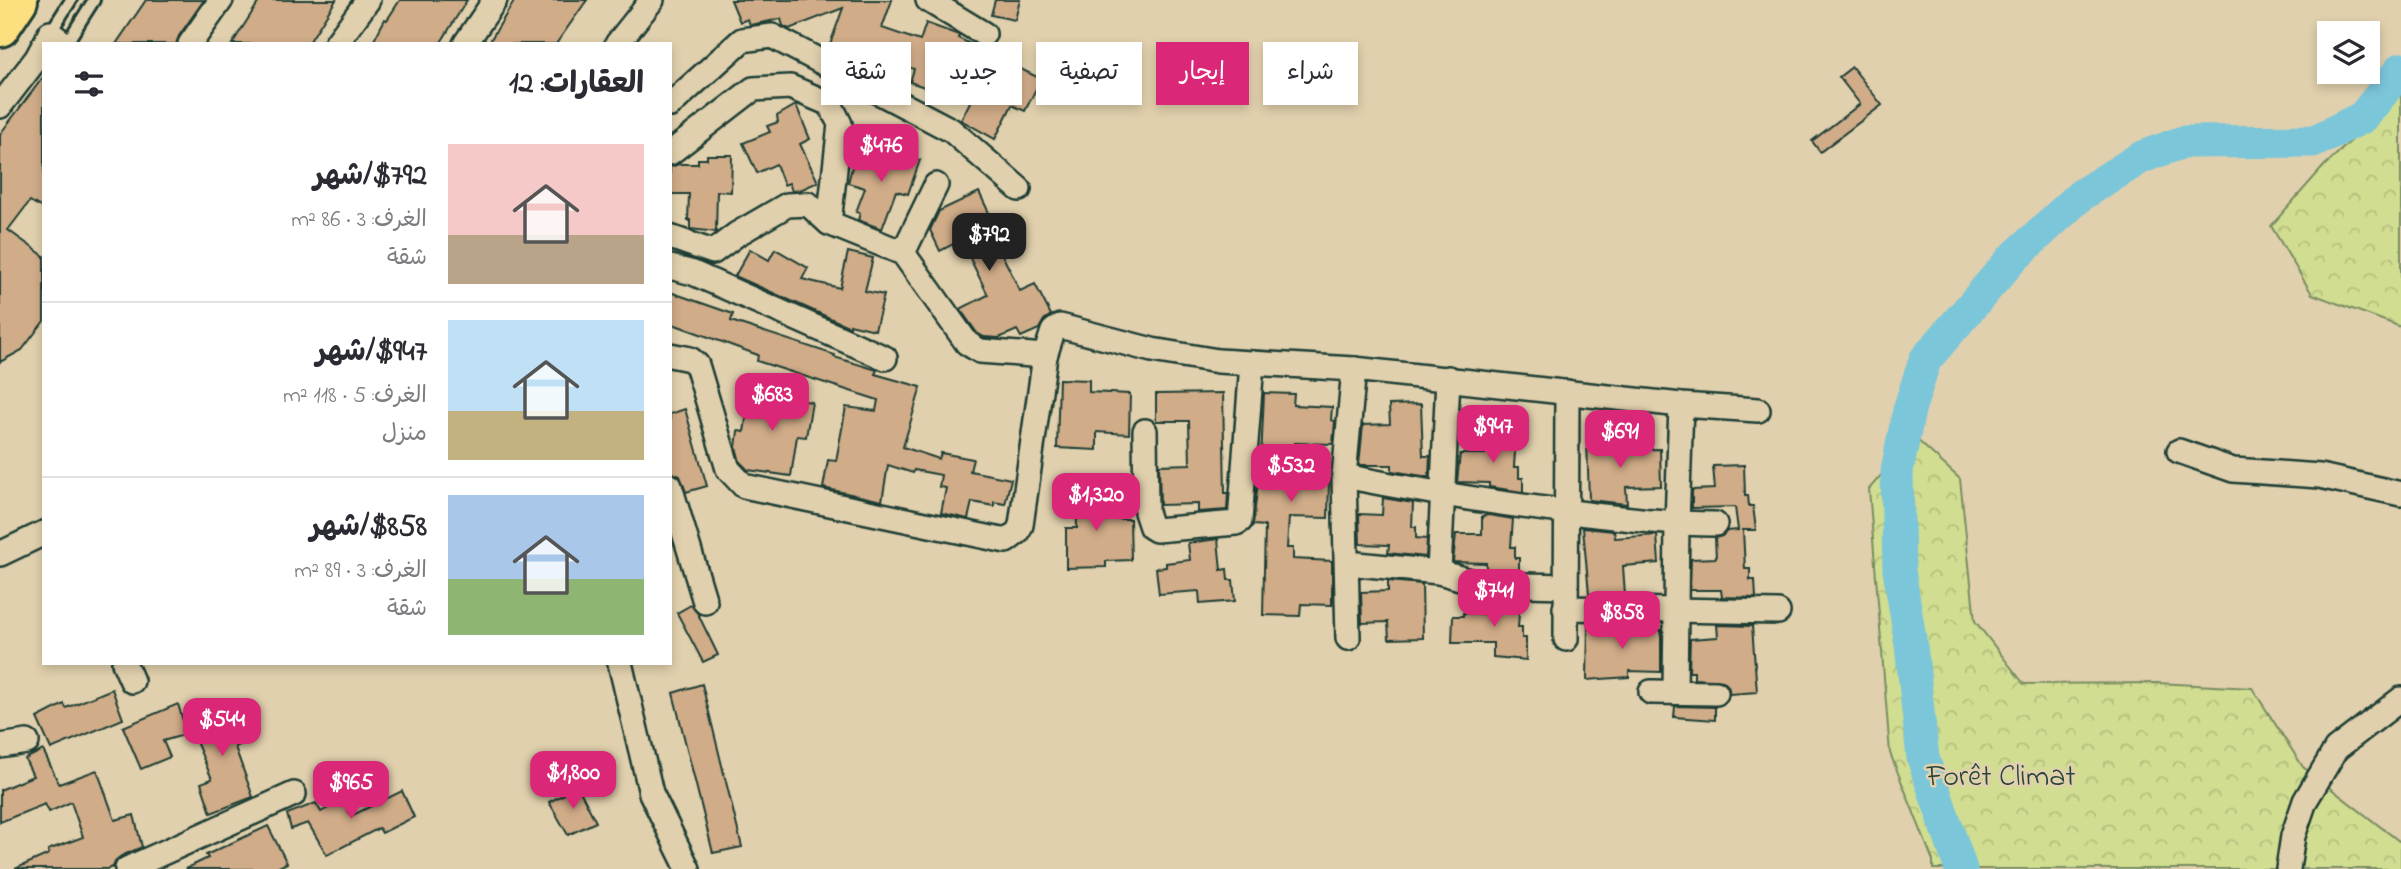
<!DOCTYPE html>
<html lang="ar">
<head>
<meta charset="utf-8">
<style>
	body { margin:0; font-family:"Indie Flower","Playpen Sans Arabic",sans-serif; background:#f2f2f3; color:#2b2b33; direction:rtl; height:100vh; display:flex; flex-direction:column; font-size:26px; white-space:nowrap }
	* { box-sizing:border-box; margin:0 }
	p { font-size:23px; color:#7c7c81 }
	.icon { flex:none; width:38px; height:38px; fill:none; stroke:currentColor; stroke-width:2; stroke-linecap:round; stroke-linejoin:round }
	.map { position:relative; flex:1; overflow:hidden; direction:ltr }
	.details { position:absolute; left:42px; top:42px; width:630px; height:623px; display:flex; flex-direction:column; background:#fff; border-radius:0px; box-shadow:0 4px 10px #0003; direction:rtl }
	.details>* { flex:none }
	.banner { position:absolute; left:693px; top:42px; width:665px; height:63px; direction:rtl; display:flex; gap:14px }
	.fabs { position:absolute; left:2317px; top:21px; display:grid; gap:14px }
	.fabs a { display:grid; place-items:center; width:63px; height:63px; border-radius:0px; background:#fff; box-shadow:0 4px 10px #0003; font-size:35px }
	.price { position:absolute; translate:-50% -60px; padding:0 16px; border-radius:14px; background:#db2777; color:#fff; font-size:23px; line-height:46px; filter:drop-shadow(0 2px 4px #0008) }
	.price::after { content:''; position:absolute; left:50%; top:42px; width:21px; height:16px; margin-left:-10px; background:inherit; clip-path:polygon(0 0,100% 0,50% 100%) }
	.price.current { background:#222; color:#fff }
	ul { padding:0; list-style:none }
	li { display:flex; align-items:center; gap:21px; height:175px; padding:0 28px }
	li+li { border-top:2px solid #e1e1e2 }
	li span { display:grid; place-items:center; flex:none; width:196px; height:140px; border-radius:0px; color:#555 }
	li>.icon { margin-inline-start:auto }
	span .icon { width:84px; height:84px; fill:#fffc; stroke-width:1 }
	li b { font-size:30px }
	h2 { display:flex; justify-content:space-between; align-items:center; height:84px; padding:0 28px; font-size:30px }
	.tag { padding:0 24px; border-radius:0px; background:#fff; box-shadow:0 4px 10px #0003; font-size:24px; line-height:63px }
	.tag.current { background:#db2777; color:#fff }
	.map>svg:first-child { display:block }
</style>
</head>
<body>
<div class="map">
<svg width="2401" height="869" viewBox="0 0 2401 869">
	<defs>
		<pattern id="forest-crowns" width="20" height="18" patternUnits="userSpaceOnUse" patternTransform="scale(1.75)"><rect width="20" height="18" fill="#d1dd90"/><path d="M2 6a3 3 0 1 1 6 0M12 15a3 3 0 1 1 6 0" fill="none" stroke="#b3bf7d"/></pattern>
	</defs>
	<rect width="100%" height="100%" fill="#e1d0ad"/>
	<filter id="ink" filterUnits="userSpaceOnUse"><feTurbulence type="fractalNoise" baseFrequency=".0143" numOctaves="2"/><feDisplacementMap in="SourceGraphic" scale="14" xChannelSelector="R" yChannelSelector="G"/><feConvolveMatrix kernelMatrix="1 2 1 2 8 2 1 2 1" color-interpolation-filters="sRGB"/></filter>
	<g filter="url(#ink)">
		<!-- forest -->
		<g fill="url(#forest-crowns)" stroke="#788d62" stroke-width="2">
			<path d="M 2401,94 L 2401,327 L 2312,294 L 2271,226 L 2324,166 Z"/>
			<path d="M 1914,437 L 1960,479 L 1975,621 L 2024,684 L 2157,683 L 2252,688 L 2303,767 L 2399,841 L 2401,840 L 2401,869 L 1933,869 L 1933,861 L 1890,753 L 1869,489 Z"/>
		</g>
		<g fill="none" stroke-linecap="round" stroke-linejoin="round">
			<!-- river -->
			<path stroke="#7bc6da" stroke-width="33" d="M 1961,869 L 1923,758 L 1911,645 L 1899,570 L 1897,471 L 1909,410 L 1925,360 L 2011,260 L 2081,195 L 2142,157 L 2183,142 L 2315,141 L 2363,117 L 2401,69"/>
		</g>
		<!-- building -->
		<g fill="#d0ac88" stroke="#1f3d34" stroke-width="2">
			<path d="M 146,0 L 204,0 L 179,36 L 176,44 L 116,44 Z"/>
			<path d="M 260,0 L 336,0 L 308,44 L 232,44 Z"/>
			<path d="M 400,0 L 467,0 L 440,44 L 372,44 L 385,19 L 387,20 Z"/>
			<path d="M 515,0 L 587,0 L 556,44 L 488,44 Z"/>
			<path d="M 731,0 L 892,0 L 882,28 L 920,41 L 926,23 L 956,34 L 959,35 L 958,38 L 1041,79 L 1025,111 L 1012,105 L 995,139 L 961,120 L 978,86 L 947,70 L 939,92 L 910,82 L 914,69 L 863,51 L 858,65 L 828,50 L 843,8 L 789,29 L 783,26 L 781,19 L 750,25 L 748,19 L 740,22 Z"/>
			<path d="M 995,0 L 1020,0 L 1015,20 L 991,15 Z"/>
			<path d="M 1852,67 L 1882,105 L 1820,152 L 1812,141 L 1860,104 L 1839,77 Z"/>
			<path d="M 44,76 L 44,209 L 30,201 L 8,230 L 44,256 L 44,321 L 22,350 L 0,362 L 0,134 Z"/>
			<path d="M 796,105 L 810,139 L 800,144 L 818,182 L 800,190 L 792,191 L 789,183 L 784,185 L 776,164 L 757,173 L 743,143 L 770,132 L 767,126 L 778,122 L 777,116 Z"/>
			<path d="M 856,152 L 883,160 L 884,155 L 895,159 L 897,154 L 920,160 L 908,194 L 896,191 L 882,229 L 858,220 L 860,213 L 856,212 L 865,188 L 848,183 Z"/>
			<path d="M 707,155 L 732,155 L 731,192 L 717,191 L 716,232 L 690,229 L 690,220 L 688,220 L 689,194 L 670,194 L 670,167 L 679,164 L 698,164 L 698,159 L 707,159 Z"/>
			<path d="M 979,192 L 991,217 L 985,220 L 1020,291 L 1035,284 L 1051,315 L 1044,320 L 1039,329 L 1021,337 L 1017,330 L 999,338 L 984,337 L 977,333 L 960,309 L 988,295 L 961,240 L 940,251 L 930,230 L 939,211 Z"/>
			<path d="M 750,249 L 769,260 L 775,249 L 808,268 L 802,279 L 840,288 L 848,252 L 873,258 L 865,291 L 884,295 L 875,330 L 850,324 L 850,327 L 735,276 Z"/>
			<path d="M 670,292 L 733,314 L 731,321 L 835,355 L 834,357 L 877,370 L 875,374 L 921,387 L 903,447 L 939,459 L 941,453 L 973,459 L 970,471 L 1011,479 L 1005,504 L 994,502 L 994,506 L 972,502 L 968,519 L 941,513 L 946,488 L 939,487 L 941,475 L 914,470 L 913,473 L 888,465 L 882,501 L 823,488 L 828,460 L 836,461 L 846,407 L 876,411 L 878,400 L 757,361 L 758,355 L 670,323 Z"/>
			<path d="M 1059,379 L 1089,380 L 1089,392 L 1130,394 L 1129,434 L 1097,432 L 1097,450 L 1057,448 Z"/>
			<path d="M 750,393 L 812,402 L 806,437 L 797,436 L 791,476 L 748,470 L 740,462 L 736,447 L 738,431 L 744,432 Z"/>
			<path d="M 1223,393 L 1225,493 L 1228,493 L 1227,510 L 1198,512 L 1198,504 L 1160,505 L 1159,465 L 1190,464 L 1189,421 L 1156,421 L 1156,394 Z"/>
			<path d="M 1264,393 L 1294,394 L 1293,405 L 1332,407 L 1331,420 L 1335,421 L 1333,444 L 1295,443 L 1294,476 L 1329,478 L 1328,518 L 1289,517 L 1287,548 L 1293,548 L 1293,559 L 1332,561 L 1332,605 L 1301,604 L 1300,616 L 1263,615 L 1265,526 L 1253,525 L 1258,482 L 1260,482 Z"/>
			<path d="M 1421,404 L 1423,456 L 1430,456 L 1429,477 L 1392,471 L 1392,465 L 1359,465 L 1363,425 L 1390,424 L 1389,405 Z"/>
			<path d="M 685,409 L 707,486 L 686,492 L 680,476 L 670,472 L 670,414 Z"/>
			<path d="M 1486,436 L 1516,437 L 1514,467 L 1519,467 L 1519,478 L 1523,478 L 1523,492 L 1489,487 L 1489,483 L 1457,482 L 1460,454 L 1485,454 Z"/>
			<path d="M 1616,439 L 1616,450 L 1660,449 L 1661,486 L 1626,487 L 1627,504 L 1589,500 L 1587,440 Z"/>
			<path d="M 1744,465 L 1745,495 L 1748,495 L 1749,506 L 1753,506 L 1756,530 L 1743,530 L 1745,569 L 1750,569 L 1750,580 L 1755,580 L 1756,598 L 1722,597 L 1721,590 L 1690,590 L 1691,559 L 1716,558 L 1715,538 L 1722,536 L 1727,531 L 1738,530 L 1735,507 L 1692,508 L 1692,490 L 1715,489 L 1713,466 Z"/>
			<path d="M 1105,485 L 1105,519 L 1130,519 L 1131,560 L 1106,561 L 1106,567 L 1066,568 L 1066,528 L 1077,528 L 1076,486 Z"/>
			<path d="M 1383,498 L 1413,503 L 1412,527 L 1416,527 L 1416,538 L 1427,539 L 1426,557 L 1388,553 L 1389,545 L 1360,544 L 1359,514 L 1382,515 Z"/>
			<path d="M 1489,515 L 1513,519 L 1511,547 L 1515,547 L 1515,558 L 1519,558 L 1519,571 L 1486,570 L 1486,563 L 1453,562 L 1456,534 L 1482,534 L 1482,516 Z"/>
			<path d="M 1583,528 L 1614,531 L 1615,538 L 1657,535 L 1659,563 L 1623,566 L 1625,595 L 1589,594 Z"/>
			<path d="M 1218,539 L 1221,570 L 1227,569 L 1228,580 L 1233,580 L 1235,601 L 1200,604 L 1199,591 L 1159,594 L 1156,568 L 1166,567 L 1166,563 L 1190,560 L 1188,543 Z"/>
			<path d="M 1388,581 L 1422,584 L 1423,638 L 1389,639 L 1388,622 L 1362,623 L 1361,592 L 1388,591 Z"/>
			<path d="M 1489,598 L 1520,599 L 1518,627 L 1522,627 L 1522,638 L 1526,638 L 1526,660 L 1493,657 L 1493,643 L 1452,643 L 1453,616 L 1463,616 L 1463,613 L 1489,614 Z"/>
			<path d="M 691,605 L 698,614 L 718,655 L 703,662 L 677,613 Z"/>
			<path d="M 1588,622 L 1614,623 L 1614,630 L 1661,630 L 1661,672 L 1629,671 L 1629,677 L 1587,680 Z"/>
			<path d="M 1717,625 L 1752,626 L 1757,692 L 1730,694 L 1728,686 L 1723,681 L 1694,679 L 1694,672 L 1689,672 L 1690,639 L 1718,637 Z"/>
			<path d="M 702,684 L 742,847 L 713,853 L 673,693 Z"/>
			<path d="M 112,689 L 123,719 L 51,749 L 37,718 L 64,704 L 66,708 Z"/>
			<path d="M 178,704 L 187,734 L 163,741 L 170,757 L 141,769 L 123,727 Z"/>
			<path d="M 231,705 L 247,742 L 235,747 L 253,797 L 211,813 L 201,783 L 212,779 L 188,723 Z"/>
			<path d="M 1675,706 L 1715,707 L 1715,720 L 1674,717 Z"/>
			<path d="M 43,750 L 59,784 L 97,770 L 115,820 L 134,815 L 142,847 L 121,856 L 116,860 L 113,867 L 107,869 L 15,869 L 49,854 L 48,850 L 83,837 L 71,802 L 49,812 L 45,804 L 0,822 L 0,790 L 33,776 L 25,759 Z"/>
			<path d="M 578,787 L 596,822 L 568,835 L 549,802 Z"/>
			<path d="M 402,791 L 414,817 L 382,833 L 379,828 L 327,855 L 308,823 L 291,829 L 287,814 L 316,803 L 321,812 L 342,800 L 351,816 Z"/>
			<path d="M 268,826 L 287,863 L 275,869 L 185,869 L 208,858 L 206,855 Z"/>
		</g>
		<g fill="none" stroke-linecap="round" stroke-linejoin="round">
			<defs>
				<g id="lane">
					<path d="M 50,33 L 71,0"/>
					<path d="M 66,44 L 94,0"/>
				</g>
				<g id="street">
					<path d="M 928,0 L 984,34"/>
					<path d="M 45,44 L 50,33 L 65,44"/>
					<path d="M 190,44 L 221,0"/>
					<path d="M 336,44 L 368,0"/>
					<path d="M 465,44 L 495,0"/>
					<path d="M 617,44 L 652,0"/>
					<path d="M 670,105 L 742,40 L 772,36 L 951,130 L 1019,189"/>
					<path d="M 0,106 L 37,58 L 44,45"/>
					<path d="M 670,153 L 753,89 L 790,87 L 830,104 L 840,124 L 829,223 L 903,253 L 967,343 L 980,351 L 1045,356"/>
					<path d="M 670,237 L 713,252 L 737,234 L 787,205 L 808,204 L 829,223"/>
					<path d="M 903,253 L 936,185"/>
					<path d="M 670,267 L 693,273 L 885,358"/>
					<path d="M 670,355 L 690,359 L 697,365 L 728,469 L 744,486 L 1006,541 L 1018,532 L 1021,525 L 1045,356 L 1053,331 L 1060,326 L 1152,350 L 1218,361 L 1354,369 L 1681,405 L 1758,410"/>
					<path d="M 1145,431 L 1146,512 L 1151,527 L 1156,530 L 1236,523 L 1240,521 L 1252,363"/>
					<path d="M 2179,451 L 2233,470 L 2320,476 L 2401,494"/>
					<path d="M 1344,476 C 1425,492 1505,505 1587,514 C 1630,519 1672,524 1715,524"/>
					<path d="M 670,486 L 705,602"/>
					<path d="M 0,554 L 44,533"/>
					<path d="M 1347,563 L 1439,572 L 1481,584 L 1565,586"/>
					<path d="M 1439,572 L 1448,378"/>
					<path d="M 1565,608 L 1778,612"/>
					<path d="M 1348,638 L 1344,476 L 1354,369"/>
					<path d="M 1566,639 L 1567,392"/>
					<path d="M 124,663 L 132,681"/>
					<path d="M 620,663 L 651,793 L 688,869"/>
					<path d="M 1651,692 L 1716,693"/>
					<path d="M 1675,692 L 1677,524 L 1681,405"/>
					<path d="M 0,746 L 27,742"/>
					<path d="M 127,869 L 294,794"/>
					<path d="M 2288,869 L 2293,836 L 2305,801 L 2336,749 L 2401,699"/>
				</g>
				<path id="highway" d="M 0,27 L 18,0"/>
			</defs>
			<!-- lane casing -->
			<use href="#lane" stroke="#1f3d34" stroke-width="16"/>
			<!-- street casing -->
			<use href="#street" stroke="#1f3d34" stroke-width="28"/>
			<!-- highway casing -->
			<use href="#highway" stroke="#1f3d34" stroke-width="44"/>
			<!-- lane -->
			<use href="#lane" stroke="#e1d0ad" stroke-width="10"/>
			<!-- street -->
			<use href="#street" stroke="#e1d0ad" stroke-width="23"/>
			<!-- highway -->
			<use href="#highway" stroke="#fce080" stroke-width="38"/>
		</g>
	</g>
	<g text-anchor="middle" stroke-width="5" stroke-linejoin="round" paint-order="stroke">
		<!-- park labels -->
		<g font-size="30" fill="#284539" stroke="#e1d0ad">
			<text x="2001" y="785">Forêt Climat</text>
		</g>
	</g>
</svg>
<div class="fabs">
<a><svg class="icon" aria-label="layers" viewBox="0 0 24 24"><path d="M12 4l9 5-9 5-9-5zM3 14l9 5 9-5"/></svg></a>
</div>
<b class="price" style="left:881px;top:184px">$476</b>
<b class="price current" style="left:989px;top:273px">$792</b>
<b class="price" style="left:772px;top:433px">$683</b>
<b class="price" style="left:1493px;top:465px">$947</b>
<b class="price" style="left:1620px;top:470px">$691</b>
<b class="price" style="left:1291px;top:504px">$532</b>
<b class="price" style="left:1096px;top:533px">$1,320</b>
<b class="price" style="left:1494px;top:629px">$741</b>
<b class="price" style="left:1622px;top:651px">$858</b>
<b class="price" style="left:222px;top:758px">$544</b>
<b class="price" style="left:573px;top:811px">$1,800</b>
<b class="price" style="left:351px;top:821px">$965</b>
<div class="banner">
<a class="tag">شراء</a>
<a class="tag current">إيجار</a>
<a class="tag">تصفية</a>
<a class="tag">جديد</a>
<a class="tag">شقة</a>
</div>
<section class="details">
<h2>العقارات: 12<svg class="icon" aria-label="filters" viewBox="0 0 24 24"><path d="M4 7h16M4 17h16"/><circle cx="9" cy="7" r="2"/><circle cx="15" cy="17" r="2"/></svg></h2>
<ul>
<li><span style="background:linear-gradient(#f6c9c9 65%,#b9a48a 0)"><svg class="icon" aria-label="home" viewBox="0 0 24 24"><path d="M3 11l9-7 9 7M6 9v11h12V9"/></svg></span><div><b>$792/شهر</b><p>الغرف: 3 · 86 m²</p><p>شقة</p></div></li>
<li><span style="background:linear-gradient(#bfe0f5 65%,#c2b280 0)"><svg class="icon" aria-label="home" viewBox="0 0 24 24"><path d="M3 11l9-7 9 7M6 9v11h12V9"/></svg></span><div><b>$947/شهر</b><p>الغرف: 5 · 118 m²</p><p>منزل</p></div></li>
<li><span style="background:linear-gradient(#a9c7e8 60%,#8fb573 0)"><svg class="icon" aria-label="home" viewBox="0 0 24 24"><path d="M3 11l9-7 9 7M6 9v11h12V9"/></svg></span><div><b>$858/شهر</b><p>الغرف: 3 · 89 m²</p><p>شقة</p></div></li>
</ul>
</section>
</div>
</body>
</html>
